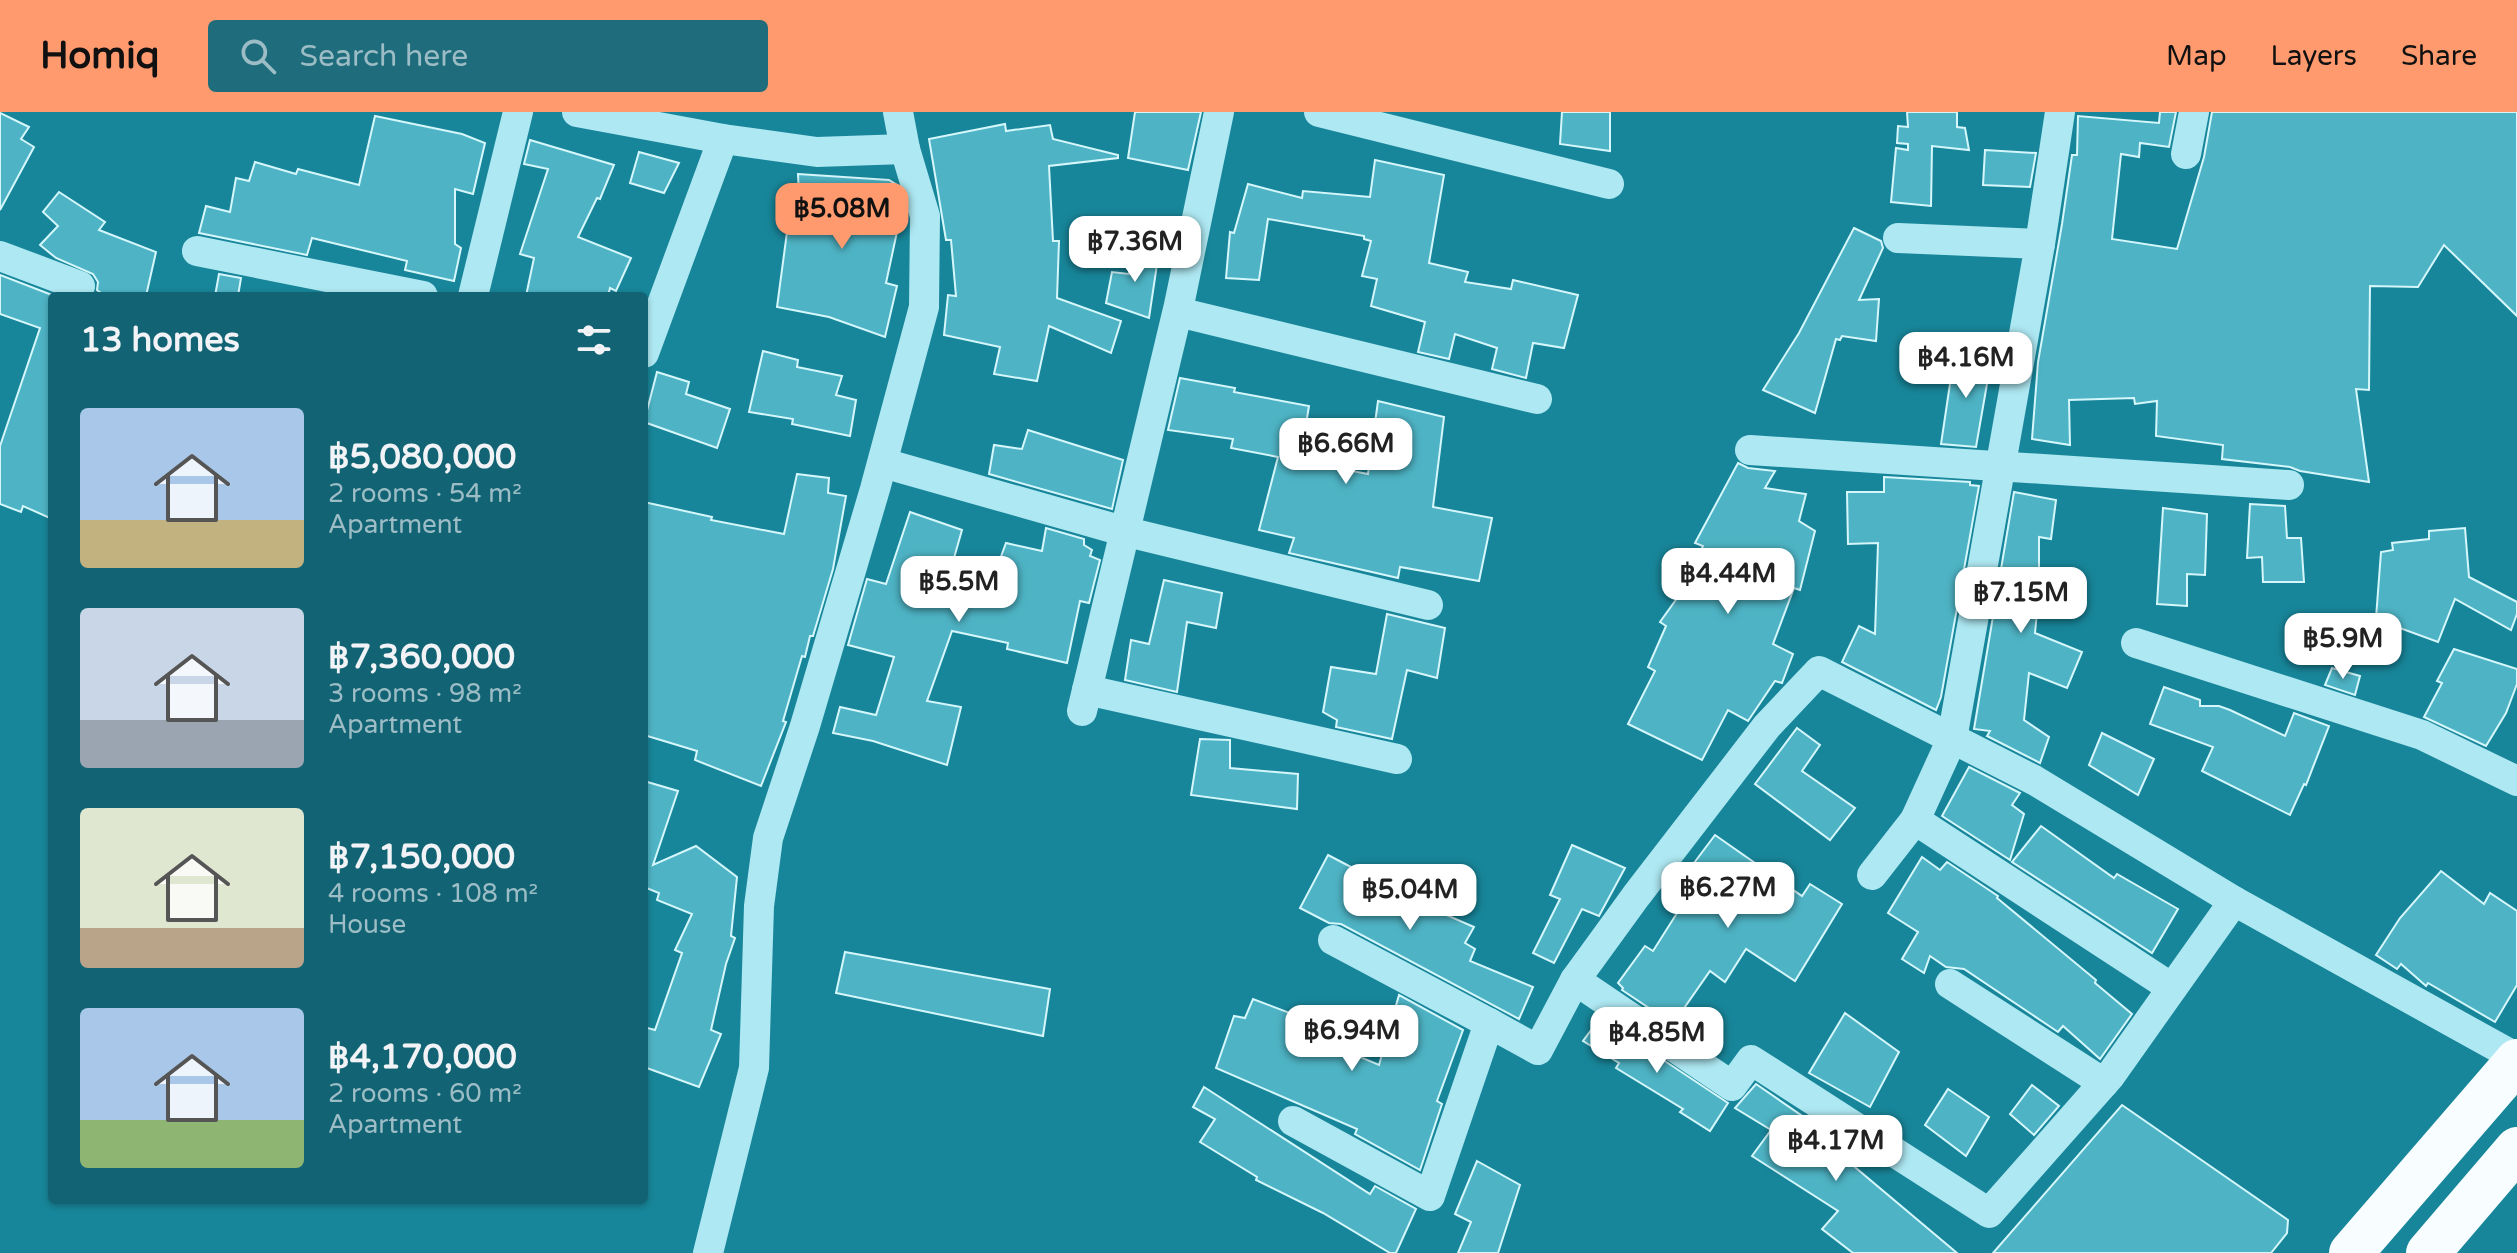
<!DOCTYPE html>
<html lang="en">
<head>
<meta charset="utf-8">
<style>
	body { margin:0; font-family:"Varela Round",sans-serif; background:#1f6d7c; color:#f1f3f6; height:100vh; display:flex; flex-direction:column; font-size:30px; white-space:nowrap }
	* { box-sizing:border-box; margin:0 }
	p { font-size:26px; color:#9cbdc5 }
	.icon { flex:none; width:44px; height:44px; fill:none; stroke:currentColor; stroke-width:2; stroke-linecap:round; stroke-linejoin:round }
	.map { position:relative; flex:1; overflow:hidden }
	.drawer { position:absolute; left:48px; top:180px; width:600px; height:912px; display:flex; flex-direction:column; background:#126474; border-radius:8px; box-shadow:0 2px 6px #0004 }
	.drawer>* { flex:none }
	.price { position:absolute; translate:-50% -68px; padding:0 18px; border-radius:16px; background:#fff; color:#222; font-size:26px; line-height:52px; filter:drop-shadow(0 2px 4px #0008) }
	.price::after { content:''; position:absolute; left:50%; top:48px; width:24px; height:18px; margin-left:-12px; background:inherit; clip-path:polygon(0 0,100% 0,50% 100%) }
	.price.selected { background:#ff9a6e; color:#111 }
	ul { padding:0; list-style:none }
	li { display:flex; align-items:center; gap:24px; height:200px; padding:0 32px }
	li span { display:grid; place-items:center; flex:none; width:224px; height:160px; border-radius:8px; color:#555 }
	li>.icon { margin-inline-start:auto }
	span .icon { width:96px; height:96px; fill:#fffc; stroke-width:1 }
	li b { font-size:34px }
	h2 { display:flex; justify-content:space-between; align-items:center; height:96px; padding:0 32px; font-size:34px }
	header { display:flex; align-items:center; gap:48px; box-sizing:border-box; height:112px; padding:0 40px; background:#ff9a6e; color:#111 }
	header strong { font-size:38px }
	nav { display:flex; gap:44px; margin-inline-start:auto; font-size:28px }
	.search { width:560px; height:72px; background:#1f6d7c; display:flex; align-items:center; gap:20px; box-sizing:border-box; padding:0 28px; border-radius:8px; color:#9cbdc5; font-size:30px }
	.map>svg:first-child { display:block }
</style>
</head>
<body>
<header>
<strong>Homiq</strong>
<div class="search"><svg class="icon" aria-label="search" viewBox="0 0 24 24"><circle cx="10" cy="10" r="6"/><path d="M15 15l6 6"/></svg>Search here</div>
<nav><a>Map</a><a>Layers</a><a>Share</a></nav>
</header>
<div class="map">
<svg width="2517" height="1141" viewBox="0 0 2517 1141">
	<rect width="100%" height="100%" fill="#18869a"/>
	<!-- building -->
	<g fill="#4eb4c5" stroke="#d5f7fc" stroke-width="2">
		<path d="M 1135,0 L 1201,0 L 1188,58 L 1128,46 Z"/>
		<path d="M 1562,0 L 1610,0 L 1610,39 L 1560,32 Z"/>
		<path d="M 1907,0 L 1957,0 L 1957,15 L 1965,16 L 1969,38 L 1932,34 L 1931,94 L 1891,90 L 1896,36 L 1908,38 L 1908,32 L 1897,31 L 1898,14 L 1908,15 Z"/>
		<path d="M 2160,0 L 2176,0 L 2169,35 L 2140,31 L 2139,45 L 2121,42 L 2112,127 L 2177,137 L 2204,45 L 2212,0 L 2517,0 L 2517,204 L 2444,133 L 2418,175 L 2370,174 L 2369,278 L 2356,277 L 2369,370 L 2300,359 L 2290,355 L 2222,347 L 2223,333 L 2156,324 L 2157,289 L 2135,292 L 2134,286 L 2069,288 L 2070,333 L 2032,327 L 2038,250 L 2062,112 L 2072,43 L 2077,43 L 2078,4 L 2159,11 Z"/>
		<path d="M 0,1 L 29,15 L 21,27 L 34,35 L 0,98 Z"/>
		<path d="M 375,4 L 462,22 L 485,31 L 473,82 L 455,77 L 455,132 L 461,136 L 454,169 L 405,158 L 407,149 L 312,126 L 307,143 L 199,121 L 206,94 L 230,100 L 236,66 L 249,69 L 255,50 L 296,62 L 298,57 L 359,73 Z"/>
		<path d="M 1005,12 L 1006,19 L 1050,13 L 1053,27 L 1118,43 L 1118,46 L 1049,54 L 1053,129 L 1059,129 L 1057,186 L 1121,209 L 1111,241 L 1049,214 L 1037,269 L 994,262 L 1000,235 L 944,223 L 948,183 L 956,184 L 951,128 L 946,128 L 929,27 Z"/>
		<path d="M 530,28 L 614,53 L 600,87 L 597,86 L 578,125 L 631,146 L 616,179 L 610,176 L 608,184 L 526,184 L 534,146 L 520,142 L 548,57 L 524,52 Z"/>
		<path d="M 1985,38 L 2036,41 L 2030,75 L 1983,73 Z"/>
		<path d="M 639,40 L 679,51 L 664,81 L 630,71 Z"/>
		<path d="M 1375,48 L 1444,63 L 1429,151 L 1468,160 L 1465,170 L 1511,177 L 1513,168 L 1578,183 L 1564,236 L 1533,231 L 1526,266 L 1492,257 L 1497,236 L 1455,222 L 1449,247 L 1418,240 L 1425,210 L 1371,194 L 1377,167 L 1362,164 L 1371,129 L 1364,127 L 1364,124 L 1268,107 L 1259,168 L 1226,166 L 1230,120 L 1234,121 L 1248,72 L 1302,86 L 1303,79 L 1370,85 Z"/>
		<path d="M 798,62 L 889,68 L 897,73 L 903,92 L 886,171 L 897,174 L 885,225 L 829,205 L 777,195 L 789,105 L 800,106 Z"/>
		<path d="M 59,80 L 105,110 L 99,118 L 156,140 L 146,184 L 105,184 L 97,178 L 98,170 L 93,162 L 56,146 L 40,133 L 58,114 L 43,100 Z"/>
		<path d="M 1854,116 L 1881,129 L 1883,136 L 1859,188 L 1879,187 L 1876,229 L 1842,224 L 1840,228 L 1836,227 L 1815,301 L 1763,278 L 1799,221 Z"/>
		<path d="M 1133,136 L 1159,139 L 1149,206 L 1106,191 L 1112,160 L 1129,162 Z"/>
		<path d="M 219,162 L 241,166 L 238,184 L 215,184 Z"/>
		<path d="M 0,163 L 52,183 L 52,407 L 23,394 L 21,400 L 0,392 L 0,334 L 40,216 L 0,202 Z"/>
		<path d="M 1955,238 L 1991,249 L 1976,335 L 1941,332 Z"/>
		<path d="M 763,239 L 798,248 L 797,255 L 842,264 L 836,283 L 856,288 L 850,324 L 792,312 L 793,307 L 749,300 Z"/>
		<path d="M 657,260 L 689,270 L 686,282 L 730,297 L 717,336 L 644,310 Z"/>
		<path d="M 1180,266 L 1235,276 L 1234,280 L 1309,294 L 1300,349 L 1368,362 L 1378,289 L 1444,305 L 1433,395 L 1492,406 L 1479,469 L 1400,455 L 1398,466 L 1289,441 L 1294,426 L 1259,418 L 1278,345 L 1231,336 L 1233,327 L 1168,318 Z"/>
		<path d="M 1028,318 L 1123,348 L 1112,397 L 989,362 L 994,333 L 1022,337 Z"/>
		<path d="M 1738,351 L 1748,356 L 1775,359 L 1765,376 L 1806,382 L 1799,409 L 1815,419 L 1800,478 L 1794,476 L 1773,532 L 1793,542 L 1782,571 L 1775,569 L 1748,609 L 1728,598 L 1702,648 L 1628,612 L 1655,559 L 1648,555 L 1666,514 L 1660,510 L 1680,482 L 1703,434 L 1695,431 Z"/>
		<path d="M 797,362 L 829,366 L 828,381 L 846,384 L 833,457 L 813,524 L 810,524 L 805,545 L 802,544 L 783,609 L 786,610 L 761,674 L 695,648 L 697,639 L 644,623 L 644,390 L 712,405 L 711,408 L 784,422 Z"/>
		<path d="M 1884,365 L 1970,370 L 1970,373 L 1979,374 L 1941,585 L 1936,598 L 1842,550 L 1859,514 L 1875,522 L 1878,431 L 1848,432 L 1847,380 L 1884,380 Z"/>
		<path d="M 2014,380 L 2056,388 L 2051,427 L 2039,425 L 2039,480 L 2035,521 L 2082,540 L 2067,576 L 2029,561 L 2024,608 L 2049,625 L 2040,651 L 1987,624 L 1990,619 L 1974,617 Z"/>
		<path d="M 2250,392 L 2285,394 L 2287,426 L 2301,426 L 2304,470 L 2263,470 L 2262,445 L 2247,446 Z"/>
		<path d="M 2163,396 L 2207,402 L 2205,463 L 2187,462 L 2187,494 L 2157,492 Z"/>
		<path d="M 910,400 L 962,418 L 950,460 L 992,469 L 1006,431 L 1042,439 L 1046,416 L 1084,427 L 1084,433 L 1092,438 L 1090,444 L 1100,448 L 1089,491 L 1080,489 L 1067,551 L 1007,537 L 1008,531 L 952,519 L 927,589 L 961,595 L 947,653 L 873,629 L 833,621 L 840,595 L 876,603 L 894,545 L 848,533 L 867,467 L 886,472 Z"/>
		<path d="M 2465,416 L 2469,465 L 2517,490 L 2517,502 L 2511,518 L 2455,487 L 2438,530 L 2400,516 L 2375,519 L 2381,440 L 2393,438 L 2392,431 L 2429,427 L 2429,419 Z"/>
		<path d="M 1164,468 L 1222,481 L 1216,516 L 1187,510 L 1177,580 L 1125,568 L 1131,528 L 1149,532 Z"/>
		<path d="M 1387,502 L 1445,516 L 1437,566 L 1407,558 L 1392,627 L 1336,615 L 1337,608 L 1323,600 L 1331,555 L 1376,562 Z"/>
		<path d="M 2454,537 L 2517,557 L 2517,572 L 2506,601 L 2486,634 L 2424,605 L 2442,571 L 2437,569 Z"/>
		<path d="M 2332,556 L 2360,564 L 2355,583 L 2325,573 Z"/>
		<path d="M 2164,575 L 2200,588 L 2200,594 L 2219,594 L 2230,598 L 2285,624 L 2294,601 L 2329,614 L 2306,673 L 2304,672 L 2290,703 L 2202,659 L 2213,635 L 2150,612 Z"/>
		<path d="M 1797,616 L 1820,633 L 1802,659 L 1855,696 L 1830,728 L 1755,672 Z"/>
		<path d="M 2102,621 L 2154,647 L 2138,683 L 2089,653 Z"/>
		<path d="M 1200,627 L 1230,628 L 1230,656 L 1298,662 L 1297,697 L 1191,683 Z"/>
		<path d="M 1969,655 L 2020,681 L 2012,693 L 2024,702 L 2010,748 L 1942,704 Z"/>
		<path d="M 644,669 L 678,679 L 653,753 L 696,734 L 737,765 L 731,824 L 735,826 L 726,852 L 711,918 L 721,922 L 699,975 L 644,955 L 644,915 L 655,918 L 682,841 L 675,838 L 692,802 L 657,788 L 659,781 L 644,775 Z"/>
		<path d="M 2041,714 L 2114,766 L 2117,762 L 2178,797 L 2152,841 L 2012,750 Z"/>
		<path d="M 1715,723 L 1802,784 L 1810,772 L 1842,792 L 1795,869 L 1746,837 L 1725,870 L 1710,859 L 1673,912 L 1622,878 L 1623,876 L 1618,871 L 1645,834 L 1653,839 L 1691,779 L 1679,771 Z"/>
		<path d="M 1572,733 L 1625,756 L 1599,804 L 1582,797 L 1554,851 L 1533,841 L 1560,787 L 1550,783 Z"/>
		<path d="M 1328,743 L 1397,779 L 1396,781 L 1474,815 L 1465,831 L 1475,837 L 1470,849 L 1533,875 L 1519,907 L 1341,812 L 1329,811 L 1300,796 Z"/>
		<path d="M 1922,745 L 1940,758 L 1947,750 L 1998,784 L 1997,786 L 2096,868 L 2095,871 L 2132,902 L 2100,947 L 2063,914 L 2058,920 L 1964,857 L 1946,855 L 1930,844 L 1924,861 L 1902,847 L 1918,820 L 1888,801 Z"/>
		<path d="M 2441,759 L 2484,792 L 2490,781 L 2517,799 L 2517,873 L 2495,910 L 2428,871 L 2426,874 L 2401,852 L 2397,857 L 2376,843 L 2400,806 Z"/>
		<path d="M 845,840 L 1050,877 L 1043,924 L 836,881 Z"/>
		<path d="M 1399,883 L 1463,918 L 1437,989 L 1442,992 L 1420,1058 L 1355,1022 L 1357,1017 L 1216,956 L 1234,904 L 1245,906 L 1253,887 L 1303,906 L 1298,919 L 1379,953 Z"/>
		<path d="M 1845,901 L 1899,940 L 1870,995 L 1809,961 Z"/>
		<path d="M 1600,906 L 1728,991 L 1710,1019 L 1680,1000 L 1683,997 L 1616,956 L 1619,951 L 1583,929 Z"/>
		<path d="M 1756,972 L 1843,1032 L 1837,1040 L 1957,1141 L 1853,1141 L 1822,1117 L 1838,1099 L 1752,1044 L 1771,1018 L 1735,996 Z"/>
		<path d="M 2032,973 L 2059,994 L 2034,1023 L 2010,1002 Z"/>
		<path d="M 1204,975 L 1370,1082 L 1375,1074 L 1416,1097 L 1396,1141 L 1390,1141 L 1323,1101 L 1256,1068 L 1257,1065 L 1200,1030 L 1215,1007 L 1193,995 Z"/>
		<path d="M 1948,977 L 1989,1005 L 1966,1044 L 1925,1013 Z"/>
		<path d="M 2122,993 L 2288,1108 L 2287,1121 L 2271,1141 L 1993,1141 Z"/>
		<path d="M 1477,1049 L 1520,1073 L 1498,1141 L 1458,1141 L 1471,1110 L 1455,1102 Z"/>
	</g>
	<g fill="none" stroke-linecap="round" stroke-linejoin="round">
		<!-- minor -->
		<g stroke="#aee8f2" stroke-width="30">
			<path d="M 577,0 L 723,27 L 817,40 L 905,37"/>
			<path d="M 1319,0 L 1609,72"/>
			<path d="M 2186,42 L 2194,0"/>
			<path d="M 1898,126 L 2040,132"/>
			<path d="M 197,139 L 423,184"/>
			<path d="M 0,144 L 80,174"/>
			<path d="M 473,184 L 518,0"/>
			<path d="M 1178,200 L 1537,287"/>
			<path d="M 644,241 L 723,27"/>
			<path d="M 1750,338 L 2289,373"/>
			<path d="M 883,351 L 1123,419 L 1428,493"/>
			<path d="M 2136,531 L 2422,623 L 2517,669"/>
			<path d="M 1087,578 L 1397,647"/>
			<path d="M 1082,599 L 1179,193 L 1219,0"/>
			<path d="M 1915,708 L 2172,876"/>
			<path d="M 1872,763 L 1915,708 L 1952,627 L 2040,132 L 2060,0"/>
			<path d="M 1333,828 L 1489,911"/>
			<path d="M 1575,868 L 1732,974 L 1751,948 L 1989,1101 L 2110,964 L 2234,789"/>
			<path d="M 1950,872 L 2104,971"/>
			<path d="M 1293,1009 L 1430,1084 L 1489,911 L 1538,938 L 1575,868 L 1636,784 L 1767,614 L 1819,559 L 2034,668 L 2234,789 L 2517,946"/>
			<path d="M 708,1141 L 754,956 L 759,794 L 768,726 L 805,614 L 875,377 L 924,195 L 925,104 L 905,37 L 898,0"/>
		</g>
		<!-- primary -->
		<g stroke="#f8feff" stroke-width="44">
			<path d="M 2351,1141 L 2517,949"/>
			<path d="M 2428,1141 L 2517,1037"/>
		</g>
	</g>
</svg>
<b class="price selected" style="left:842px;top:139px">฿5.08M</b>
<b class="price" style="left:1135px;top:172px">฿7.36M</b>
<b class="price" style="left:1966px;top:288px">฿4.16M</b>
<b class="price" style="left:1346px;top:374px">฿6.66M</b>
<b class="price" style="left:1728px;top:504px">฿4.44M</b>
<b class="price" style="left:959px;top:512px">฿5.5M</b>
<b class="price" style="left:2021px;top:523px">฿7.15M</b>
<b class="price" style="left:2343px;top:569px">฿5.9M</b>
<b class="price" style="left:1728px;top:818px">฿6.27M</b>
<b class="price" style="left:1410px;top:820px">฿5.04M</b>
<b class="price" style="left:1352px;top:961px">฿6.94M</b>
<b class="price" style="left:1657px;top:963px">฿4.85M</b>
<b class="price" style="left:1836px;top:1071px">฿4.17M</b>
<section class="drawer">
<h2>13 homes<svg class="icon" aria-label="filters" viewBox="0 0 24 24"><path d="M4 7h16M4 17h16"/><circle cx="9" cy="7" r="2"/><circle cx="15" cy="17" r="2"/></svg></h2>
<ul>
<li><span style="background:linear-gradient(#a9c7e8 70%,#c2b280 0)"><svg class="icon" aria-label="home" viewBox="0 0 24 24"><path d="M3 11l9-7 9 7M6 9v11h12V9"/></svg></span><div><b>฿5,080,000</b><p>2 rooms · 54 m²</p><p>Apartment</p></div></li>
<li><span style="background:linear-gradient(#c9d6e8 70%,#9aa5b1 0)"><svg class="icon" aria-label="home" viewBox="0 0 24 24"><path d="M3 11l9-7 9 7M6 9v11h12V9"/></svg></span><div><b>฿7,360,000</b><p>3 rooms · 98 m²</p><p>Apartment</p></div></li>
<li><span style="background:linear-gradient(#dfe7d0 75%,#b9a48a 0)"><svg class="icon" aria-label="home" viewBox="0 0 24 24"><path d="M3 11l9-7 9 7M6 9v11h12V9"/></svg></span><div><b>฿7,150,000</b><p>4 rooms · 108 m²</p><p>House</p></div></li>
<li><span style="background:linear-gradient(#a9c7e8 70%,#8fb573 0)"><svg class="icon" aria-label="home" viewBox="0 0 24 24"><path d="M3 11l9-7 9 7M6 9v11h12V9"/></svg></span><div><b>฿4,170,000</b><p>2 rooms · 60 m²</p><p>Apartment</p></div></li>
</ul>
</section>
</div>
</body>
</html>
